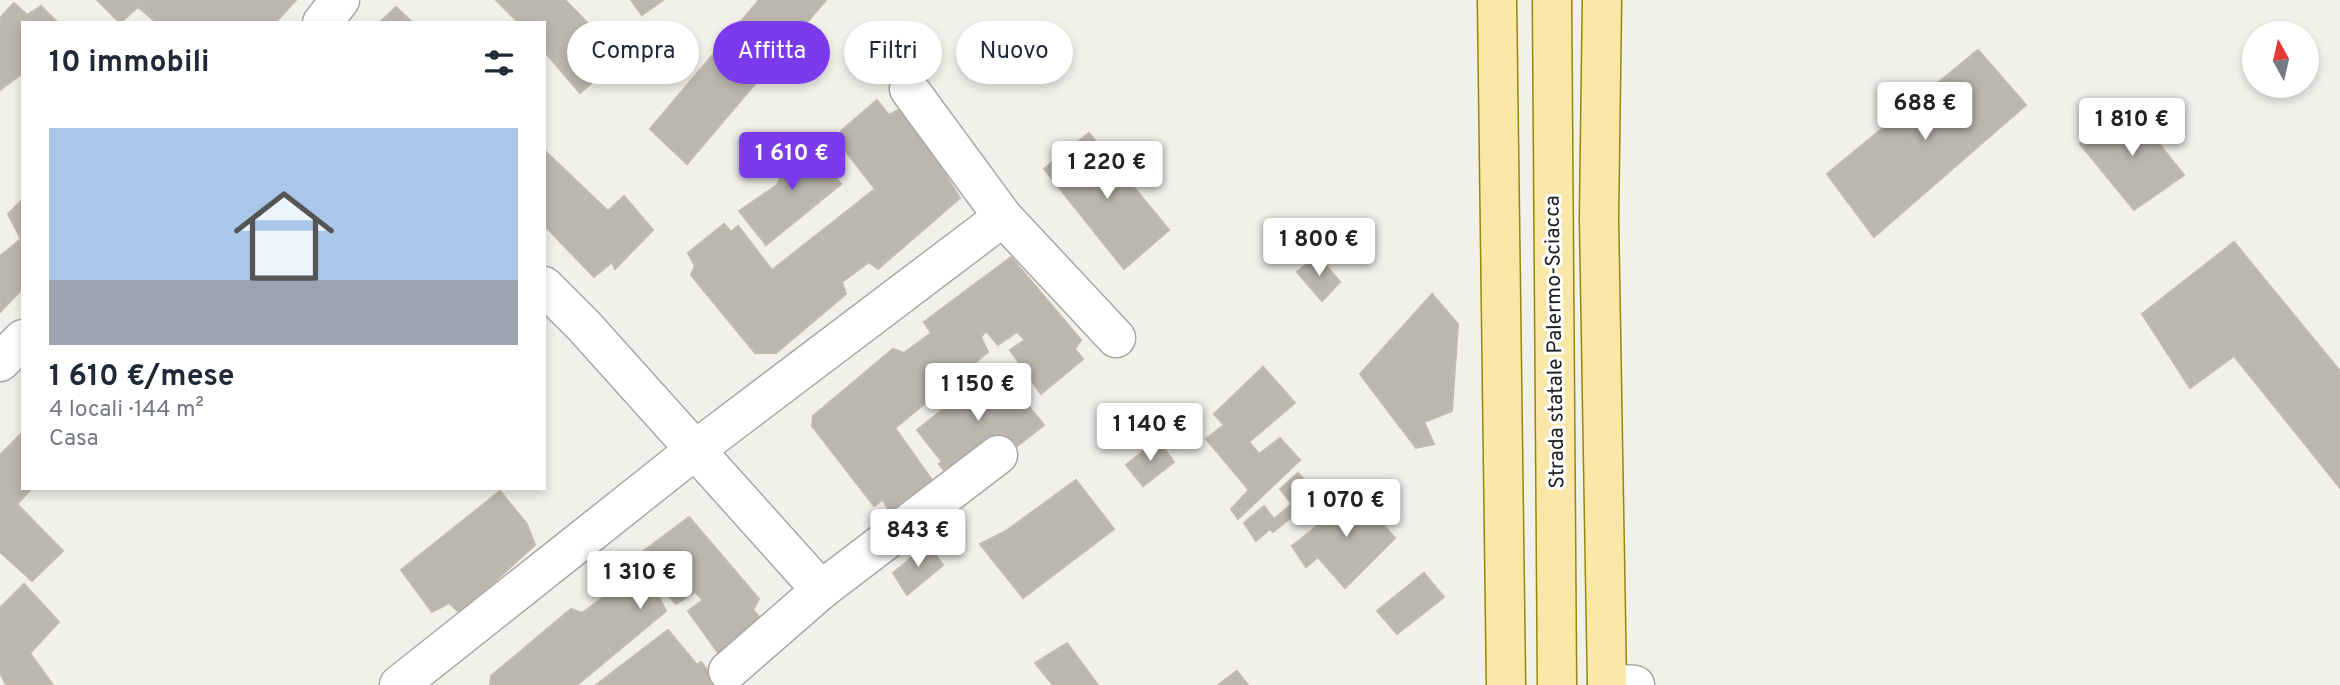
<!DOCTYPE html>
<html lang="it">
<head>
<meta charset="utf-8">
<style>
	body { margin:0; font-family:Overpass,sans-serif; background:#f6f6f7; color:#1f2937; height:100vh; display:flex; flex-direction:column; font-size:26px; white-space:nowrap }
	* { box-sizing:border-box; margin:0 }
	p { font-size:23px; color:#747a83 }
	.icon { flex:none; width:38px; height:38px; fill:none; stroke:currentColor; stroke-width:2; stroke-linecap:round; stroke-linejoin:round }
	.map { position:relative; flex:1; overflow:hidden }
	.drawer { position:absolute; left:21px; top:21px; width:525px; height:469px; display:flex; flex-direction:column; background:#fff; border-radius:0px; box-shadow:0 4px 10px #0003 }
	.drawer>* { flex:none }
	.hud { position:absolute; left:567px; top:21px; width:665px; height:63px; display:flex; gap:14px }
	.needle { width:46px; rotate:352deg }
	.controls { position:absolute; left:2242px; top:21px; display:grid; gap:14px }
	.controls a { display:grid; place-items:center; width:77px; height:77px; border-radius:50%; background:#fff; box-shadow:0 4px 10px #0003; font-size:35px }
	.price { position:absolute; translate:-50% -60px; padding:0 16px; border-radius:7px; background:#fff; color:#222; font-size:23px; line-height:46px; filter:drop-shadow(0 2px 4px #0008) }
	.price::after { content:''; position:absolute; left:50%; top:42px; width:21px; height:16px; margin-left:-10px; background:inherit; clip-path:polygon(0 0,100% 0,50% 100%) }
	.price.current { background:#7c3aed; color:#fff }
	ul { padding:0; list-style:none }
	li { display:grid; align-content:center; gap:14px; height:371px; padding:0 28px }
	li+li { border-top:2px solid #e0e1e3 }
	li span { display:grid; place-items:center; height:217px; border-radius:0px; color:#555 }
	li>.icon { margin-inline-start:auto }
	span .icon { width:126px; height:126px; fill:#fffc; stroke-width:1 }
	li b { font-size:30px }
	h2 { display:flex; justify-content:space-between; align-items:center; height:84px; padding:0 28px; font-size:30px }
	.chip { padding:0 24px; border-radius:32px; background:#fff; box-shadow:0 4px 10px #0003; font-size:24px; line-height:63px }
	.chip.current { background:#7c3aed; color:#fff }
	.map>svg:first-child { display:block }
</style>
</head>
<body>
<div class="map">
<svg width="2340" height="685" viewBox="0 0 2340 685">
	<rect width="100%" height="100%" fill="#f1f0e9"/>
	<!-- building -->
	<g fill="#bbb7ae" stroke="#c2bbab" stroke-width="2">
		<path d="M 97,0 L 296,0 L 275,23 L 157,23 L 138,7 L 120,23 Z"/>
		<path d="M 496,0 L 565,0 L 621,57 L 580,93 L 544,51 L 544,23 L 519,23 Z"/>
		<path d="M 631,0 L 663,0 L 642,15 Z"/>
		<path d="M 759,0 L 826,0 L 687,164 L 650,129 Z"/>
		<path d="M 14,3 L 27,15 L 41,6 L 58,23 L 23,23 L 23,73 L 0,90 L 0,18 Z"/>
		<path d="M 396,7 L 413,23 L 379,23 Z"/>
		<path d="M 1978,50 L 2026,105 L 1874,237 L 1827,174 Z"/>
		<path d="M 877,100 L 889,115 L 900,109 L 925,142 L 960,198 L 878,269 L 869,262 L 842,282 L 846,294 L 776,353 L 755,353 L 691,275 L 695,266 L 688,253 L 724,224 L 731,232 L 738,226 L 772,270 L 875,189 L 840,144 L 846,139 L 841,131 Z"/>
		<path d="M 2128,105 L 2184,175 L 2134,210 L 2080,144 Z"/>
		<path d="M 1089,133 L 1169,230 L 1124,269 L 1044,169 Z"/>
		<path d="M 804,135 L 841,184 L 766,245 L 739,211 L 777,185 L 787,164 L 787,147 Z"/>
		<path d="M 544,150 L 608,211 L 624,196 L 653,230 L 615,269 L 612,262 L 594,277 L 544,225 Z"/>
		<path d="M 23,199 L 23,288 L 0,312 L 0,256 L 21,239 L 8,214 Z"/>
		<path d="M 2234,242 L 2340,371 L 2340,488 L 2234,356 L 2190,388 L 2142,314 Z"/>
		<path d="M 1317,255 L 1340,282 L 1322,301 L 1297,272 Z"/>
		<path d="M 1011,257 L 1081,340 L 1075,349 L 1083,359 L 1041,394 L 1010,350 L 1025,340 L 1017,332 L 998,345 L 986,331 L 981,337 L 988,352 L 895,428 L 932,480 L 889,511 L 883,500 L 874,506 L 812,426 L 813,416 L 893,349 L 904,353 L 931,333 L 924,322 Z"/>
		<path d="M 1432,294 L 1458,324 L 1452,411 L 1424,422 L 1434,444 L 1416,448 L 1360,374 Z"/>
		<path d="M 1263,367 L 1295,403 L 1249,442 L 1259,454 L 1280,438 L 1300,460 L 1238,519 L 1231,509 L 1249,490 L 1206,439 L 1224,425 L 1214,414 Z"/>
		<path d="M 991,371 L 1020,408 L 1027,404 L 1044,425 L 1011,451 L 998,434 L 948,475 L 939,464 L 942,462 L 917,430 Z"/>
		<path d="M 23,432 L 23,488 L 32,488 L 17,504 L 63,551 L 32,581 L 0,552 L 0,455 Z"/>
		<path d="M 1158,440 L 1174,462 L 1143,486 L 1126,465 Z"/>
		<path d="M 1298,473 L 1318,496 L 1273,532 L 1270,529 L 1256,541 L 1244,523 L 1264,506 L 1274,519 L 1292,504 L 1280,489 Z"/>
		<path d="M 1076,480 L 1114,529 L 1023,598 L 980,544 L 1006,531 Z"/>
		<path d="M 1351,489 L 1395,538 L 1345,588 L 1318,557 L 1306,567 L 1292,546 L 1331,515 L 1332,502 Z"/>
		<path d="M 500,491 L 527,524 L 535,545 L 460,613 L 449,603 L 432,612 L 401,570 Z"/>
		<path d="M 689,517 L 759,599 L 753,610 L 761,619 L 719,654 L 688,611 L 703,600 L 695,592 L 676,604 L 664,591 L 659,597 L 666,611 L 577,685 L 490,685 L 491,676 L 571,609 L 582,613 L 609,593 L 602,582 Z"/>
		<path d="M 928,544 L 943,565 L 907,595 L 893,573 Z"/>
		<path d="M 1424,573 L 1444,597 L 1397,634 L 1377,611 Z"/>
		<path d="M 24,584 L 59,622 L 30,653 L 53,685 L 6,685 L 0,673 L 0,608 Z"/>
		<path d="M 668,630 L 697,665 L 701,662 L 719,685 L 596,685 Z"/>
		<path d="M 1067,643 L 1098,685 L 1053,685 L 1035,663 Z"/>
		<path d="M 1237,671 L 1248,685 L 1218,685 Z"/>
	</g>
	<g fill="none" stroke-linecap="round" stroke-linejoin="round">
		<defs>
			<g id="minor">
				<path d="M 322,23 L 340,0"/>
				<path d="M 909,89 L 1003,217 L 1116,338"/>
				<path d="M 544,286 L 584,326 L 821,590"/>
				<path d="M 0,362 L 23,339"/>
				<path d="M 728,671 L 821,590 L 998,455"/>
				<path d="M 1607,683 L 1635,685"/>
				<path d="M 399,685 L 695,450 L 1003,217"/>
			</g>
			<g id="major">
				<path d="M 1497,0 L 1506,685"/>
				<path d="M 1552,0 L 1557,685"/>
				<path d="M 1602,0 L 1599,218 L 1607,685"/>
			</g>
		</defs>
		<!-- minor casing -->
		<use href="#minor" stroke="#a8a8a8" stroke-width="41"/>
		<!-- major casing -->
		<use href="#major" stroke="#988807" stroke-width="41"/>
		<!-- minor -->
		<use href="#minor" stroke="#fff" stroke-width="38"/>
		<!-- major -->
		<use href="#major" stroke="#f8e7a7" stroke-width="38"/>
	</g>
	<g text-anchor="middle" stroke-width="6" stroke-linejoin="round" paint-order="stroke">
		<!-- street labels -->
		<g font-size="21" fill="#212121" stroke="#fff">
			<text transform="translate(1554 342) rotate(-91)" y="7">Strada statale Palermo-Sciacca</text>
		</g>
	</g>
</svg>
<div class="controls">
<a><svg class="needle" viewBox="-14 -14 28 28"><path d="M0-13l5 13h-10z" fill="#e53935"/><path d="M0 13l5-13h-10z" fill="#747a83"/></svg></a>
</div>
<b class="price" style="left:1925px;top:142px">688 €</b>
<b class="price" style="left:2132px;top:158px">1 810 €</b>
<b class="price current" style="left:792px;top:192px">1 610 €</b>
<b class="price" style="left:1107px;top:201px">1 220 €</b>
<b class="price" style="left:1319px;top:278px">1 800 €</b>
<b class="price" style="left:978px;top:423px">1 150 €</b>
<b class="price" style="left:1150px;top:463px">1 140 €</b>
<b class="price" style="left:1346px;top:539px">1 070 €</b>
<b class="price" style="left:918px;top:569px">843 €</b>
<b class="price" style="left:640px;top:611px">1 310 €</b>
<div class="hud">
<a class="chip">Compra</a>
<a class="chip current">Affitta</a>
<a class="chip">Filtri</a>
<a class="chip">Nuovo</a>
</div>
<section class="drawer">
<h2>10 immobili<svg class="icon" aria-label="filters" viewBox="0 0 24 24"><path d="M4 7h16M4 17h16"/><circle cx="9" cy="7" r="2"/><circle cx="15" cy="17" r="2"/></svg></h2>
<ul>
<li><span style="background:linear-gradient(#a9c7e8 70%,#9aa5b1 0)"><svg class="icon" aria-label="home" viewBox="0 0 24 24"><path d="M3 11l9-7 9 7M6 9v11h12V9"/></svg></span><div><b>1 610 €/mese</b><p>4 locali · 144 m²</p><p>Casa</p></div></li>
</ul>
</section>
</div>
</body>
</html>
